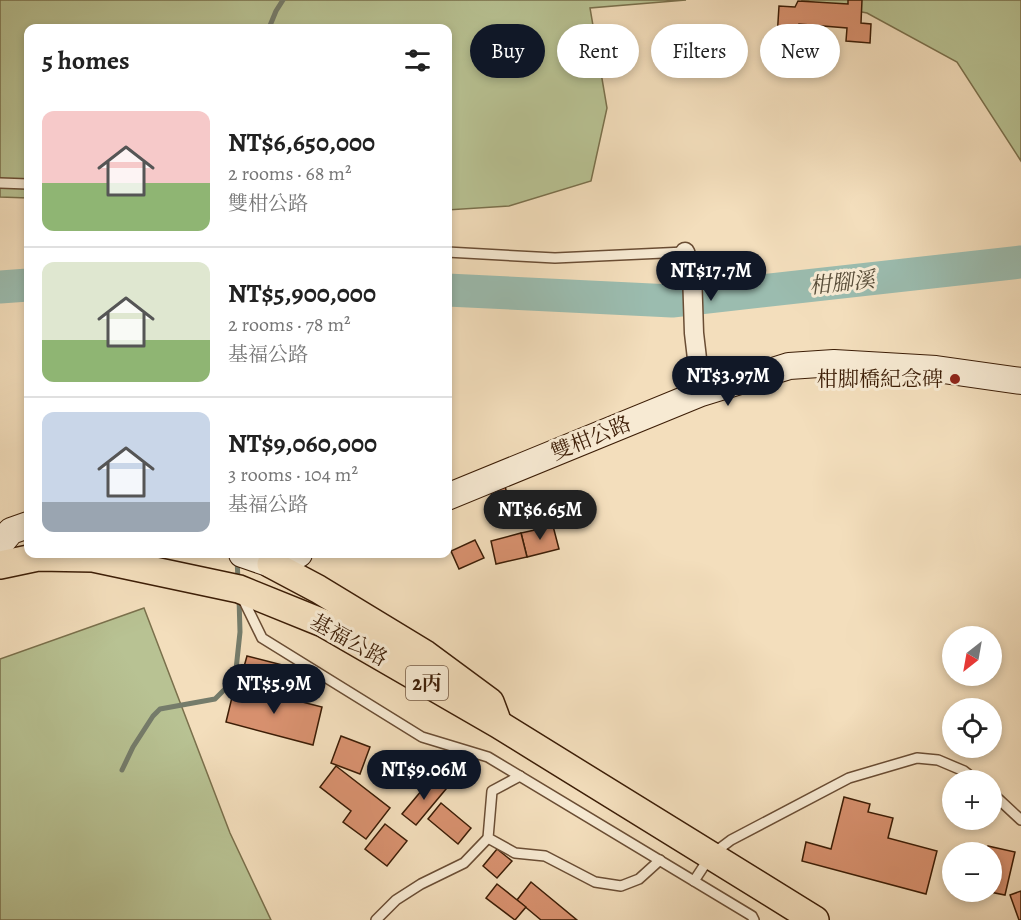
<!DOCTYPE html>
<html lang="en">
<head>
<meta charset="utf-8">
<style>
	body { margin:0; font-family:Alegreya,"Noto Serif TC",serif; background:#f6f6f6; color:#222; height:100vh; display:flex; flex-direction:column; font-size:22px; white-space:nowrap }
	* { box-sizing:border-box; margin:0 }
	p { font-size:20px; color:#767676 }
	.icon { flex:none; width:33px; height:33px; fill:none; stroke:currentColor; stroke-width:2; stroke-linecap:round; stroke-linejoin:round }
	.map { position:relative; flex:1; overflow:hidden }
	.panel { position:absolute; left:24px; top:24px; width:428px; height:534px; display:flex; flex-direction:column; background:#fff; border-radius:12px; box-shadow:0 3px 9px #0003 }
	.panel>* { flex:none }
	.guide { position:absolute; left:470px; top:24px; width:460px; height:54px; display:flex; gap:12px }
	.needle { width:39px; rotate:211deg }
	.fabs { position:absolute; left:942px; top:626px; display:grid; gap:12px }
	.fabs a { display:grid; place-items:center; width:60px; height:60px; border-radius:50%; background:#fff; box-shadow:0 3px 9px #0003; font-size:30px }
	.price { position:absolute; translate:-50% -51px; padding:0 14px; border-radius:21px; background:#111827; color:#fff; font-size:20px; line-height:39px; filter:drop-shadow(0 2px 3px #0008) }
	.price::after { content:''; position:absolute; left:50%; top:36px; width:18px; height:14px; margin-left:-9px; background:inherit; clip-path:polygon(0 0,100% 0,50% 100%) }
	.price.current { background:#222; color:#fff }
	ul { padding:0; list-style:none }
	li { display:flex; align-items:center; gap:18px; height:150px; padding:0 18px }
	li+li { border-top:2px solid #e0e0e0 }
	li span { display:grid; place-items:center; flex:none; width:168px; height:120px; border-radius:12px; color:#555 }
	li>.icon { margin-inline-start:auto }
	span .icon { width:72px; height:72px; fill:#fffc; stroke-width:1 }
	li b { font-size:26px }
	h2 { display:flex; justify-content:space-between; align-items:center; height:72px; padding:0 18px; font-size:26px }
	.tag { padding:0 21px; border-radius:27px; background:#fff; box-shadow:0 3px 9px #0003; font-size:21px; line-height:54px }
	.tag.current { background:#111827; color:#fff }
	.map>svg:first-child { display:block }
</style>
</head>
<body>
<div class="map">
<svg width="1021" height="920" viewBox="0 0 1021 920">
	<rect width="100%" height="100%" fill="#f3debc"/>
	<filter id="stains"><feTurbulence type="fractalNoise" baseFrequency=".00333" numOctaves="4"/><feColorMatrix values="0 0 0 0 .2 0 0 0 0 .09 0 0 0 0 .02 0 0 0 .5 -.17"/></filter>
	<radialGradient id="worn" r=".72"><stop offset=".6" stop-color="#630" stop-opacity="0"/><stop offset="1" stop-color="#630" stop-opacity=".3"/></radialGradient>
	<!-- green -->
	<g fill="#b8c293" stroke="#7a704c" stroke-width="1.5">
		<path d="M 0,0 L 686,0 L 590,8 L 607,108 L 591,181 L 509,206 L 447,210 L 447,28 L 28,28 L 28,198 L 0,197 Z"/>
		<path d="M 801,0 L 1021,0 L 1021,161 L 957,62 L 867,13 Z"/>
		<path d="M 144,608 L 230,833 L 271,920 L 0,920 L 0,659 Z"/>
	</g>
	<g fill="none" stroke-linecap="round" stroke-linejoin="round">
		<!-- stream -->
		<g stroke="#757c6b" stroke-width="5">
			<path d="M 269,28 L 276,11 L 283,0"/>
			<path d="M 237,559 L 238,580"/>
			<path d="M 122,770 L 133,747 L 153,716 L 160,709 L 215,699 L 235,679 L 240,632 L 239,598"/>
		</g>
		<!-- river -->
		<g stroke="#9bbcaf" stroke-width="33">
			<path d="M 0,287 L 28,285"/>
			<path d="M 447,290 L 672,301 L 1021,262"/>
		</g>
	</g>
	<!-- building -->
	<g fill="#d8916f" stroke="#3c1d06" stroke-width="1.5">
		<path d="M 848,0 L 862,0 L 861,23 L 871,24 L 870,43 L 846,41 L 847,28 L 799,24 L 798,39 L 777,38 L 779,6 L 795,7 L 798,1 L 848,4 Z"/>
		<path d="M 503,477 L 511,512 L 496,515 L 488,480 Z"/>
		<path d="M 553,526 L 559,549 L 527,557 L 521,533 Z"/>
		<path d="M 521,533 L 527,557 L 496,564 L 491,541 Z"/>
		<path d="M 475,540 L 484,558 L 459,569 L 451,551 Z"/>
		<path d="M 247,656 L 290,667 L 314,687 L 312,700 L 240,681 Z"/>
		<path d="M 235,685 L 322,707 L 313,745 L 226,722 Z"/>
		<path d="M 341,736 L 370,747 L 360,774 L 331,763 Z"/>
		<path d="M 336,766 L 390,808 L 366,839 L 343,822 L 351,811 L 320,787 Z"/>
		<path d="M 432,778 L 446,789 L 416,825 L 402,814 Z"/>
		<path d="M 844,797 L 870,804 L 868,812 L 893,818 L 888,838 L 937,851 L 926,894 L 802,861 L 806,842 L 831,849 Z"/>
		<path d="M 441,803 L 471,828 L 458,844 L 428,819 Z"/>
		<path d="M 385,824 L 407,841 L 387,866 L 365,849 Z"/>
		<path d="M 988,846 L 1015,852 L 1005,895 L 985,891 L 992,891 L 992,852 L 986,852 Z"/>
		<path d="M 497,849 L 512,861 L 497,878 L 483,866 Z"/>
		<path d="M 531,882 L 577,920 L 541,920 L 517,900 Z"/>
		<path d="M 497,884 L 526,907 L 515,920 L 486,898 Z"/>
		<path d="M 1021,891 L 1021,920 L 1019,920 L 1010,895 Z"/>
	</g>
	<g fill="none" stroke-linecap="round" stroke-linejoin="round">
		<defs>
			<g id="lane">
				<path d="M 0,183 L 28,184"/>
				<path d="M 447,252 L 555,258 L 685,252"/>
				<path d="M 242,597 L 262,638 L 422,737 L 488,757 L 752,916 L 754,920"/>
				<path d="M 520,776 L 492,791 L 488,838 L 515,853 L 545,856 L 595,882 L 621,886 L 639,879 L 660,860"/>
				<path d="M 992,793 L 1021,820"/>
				<path d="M 694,881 L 711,855 L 731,840 L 849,778 L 917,758 L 938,760 L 964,771 L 976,780"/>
				<path d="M 376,920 L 396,900 L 421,884 L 464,863 L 488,838"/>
			</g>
			<path id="street" d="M 685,252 L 692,272 L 694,333 L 701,393"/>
			<g id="secondary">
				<path d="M 447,497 L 701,393 L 789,366 L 834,363 L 936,369 L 1021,381"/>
				<path d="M 0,544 L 11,531 L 28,525"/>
				<path d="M 242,554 L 271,564 L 299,554"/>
			</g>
			<g id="primary">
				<path d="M 271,564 L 318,589 L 425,654 L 490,702 L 496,718"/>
				<path d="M 0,565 L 38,557 L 93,558 L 239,589 L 323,623 L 498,724 L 815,920"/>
			</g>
		</defs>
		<!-- lane casing -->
		<use href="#lane" stroke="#6a4d34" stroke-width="12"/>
		<!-- street casing -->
		<use href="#street" stroke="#6a4d34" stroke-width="21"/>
		<!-- secondary casing -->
		<use href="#secondary" stroke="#3c1d06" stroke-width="28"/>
		<!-- primary casing -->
		<use href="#primary" stroke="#3c1d06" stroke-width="30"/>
		<!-- lane -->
		<use href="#lane" stroke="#f7ead3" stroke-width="9"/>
		<!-- street -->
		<use href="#street" stroke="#f7ead3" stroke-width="18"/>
		<!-- secondary -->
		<use href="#secondary" stroke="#f7ead3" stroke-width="26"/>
		<!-- primary -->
		<use href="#primary" stroke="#f3debc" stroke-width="27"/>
	</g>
	<!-- markers -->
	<circle fill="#8f2418" stroke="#f7ead3" stroke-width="2" cx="955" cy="379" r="6"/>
	<g text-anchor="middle" stroke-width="6" stroke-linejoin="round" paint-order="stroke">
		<!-- shield labels -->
		<rect fill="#f7ead3" stroke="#745a44" stroke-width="1.5" x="406" y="666" width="42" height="34" rx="4.5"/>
		<g font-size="20" font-weight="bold" fill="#3c1d06">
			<text x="427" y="690">2丙</text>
		</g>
		<!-- poi labels -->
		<g font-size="21" fill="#3c1d06" stroke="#f7ead3" text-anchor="end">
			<text x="943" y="386">柑脚橋紀念碑</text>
		</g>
		<!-- street labels -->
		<g font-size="21" fill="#3c1d06" stroke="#f7ead3">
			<text transform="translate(591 438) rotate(-22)" y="7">雙柑公路</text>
			<text transform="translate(349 640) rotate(29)" y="7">基福公路</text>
		</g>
		<!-- water labels -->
		<g font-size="22" font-style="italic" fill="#584d39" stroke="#f7ead3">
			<text transform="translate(842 282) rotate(-6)" y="8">柑腳溪</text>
		</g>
	</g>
	<rect width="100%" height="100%" filter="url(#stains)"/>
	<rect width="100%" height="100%" fill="url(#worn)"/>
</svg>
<div class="fabs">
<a><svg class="needle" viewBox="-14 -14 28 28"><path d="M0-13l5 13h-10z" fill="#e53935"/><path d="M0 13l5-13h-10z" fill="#767676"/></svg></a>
<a><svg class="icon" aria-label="locate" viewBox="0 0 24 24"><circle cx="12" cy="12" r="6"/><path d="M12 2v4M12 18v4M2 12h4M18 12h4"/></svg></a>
<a>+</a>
<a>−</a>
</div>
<b class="price" style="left:711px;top:302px">NT$17.7M</b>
<b class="price" style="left:728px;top:407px">NT$3.97M</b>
<b class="price current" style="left:540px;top:541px">NT$6.65M</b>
<b class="price" style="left:274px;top:715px">NT$5.9M</b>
<b class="price" style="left:424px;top:801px">NT$9.06M</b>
<div class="guide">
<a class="tag current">Buy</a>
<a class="tag">Rent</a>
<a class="tag">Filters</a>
<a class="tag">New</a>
</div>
<section class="panel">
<h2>5 homes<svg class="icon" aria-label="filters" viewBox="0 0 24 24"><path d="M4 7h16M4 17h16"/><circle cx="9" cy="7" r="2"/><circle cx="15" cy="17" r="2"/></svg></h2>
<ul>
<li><span style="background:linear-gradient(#f6c9c9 60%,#8fb573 0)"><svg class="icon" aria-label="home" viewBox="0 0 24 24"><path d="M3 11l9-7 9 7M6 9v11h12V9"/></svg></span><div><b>NT$6,650,000</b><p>2 rooms · 68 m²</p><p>雙柑公路</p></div></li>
<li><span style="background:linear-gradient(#dfe7d0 65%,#8fb573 0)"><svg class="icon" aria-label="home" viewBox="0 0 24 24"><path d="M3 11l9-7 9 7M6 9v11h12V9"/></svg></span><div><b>NT$5,900,000</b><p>2 rooms · 78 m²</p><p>基福公路</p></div></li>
<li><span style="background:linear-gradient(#c9d6e8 75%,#9aa5b1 0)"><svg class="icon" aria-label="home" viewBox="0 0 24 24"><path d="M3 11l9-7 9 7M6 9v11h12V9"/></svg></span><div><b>NT$9,060,000</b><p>3 rooms · 104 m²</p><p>基福公路</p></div></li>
</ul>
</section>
</div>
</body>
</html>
